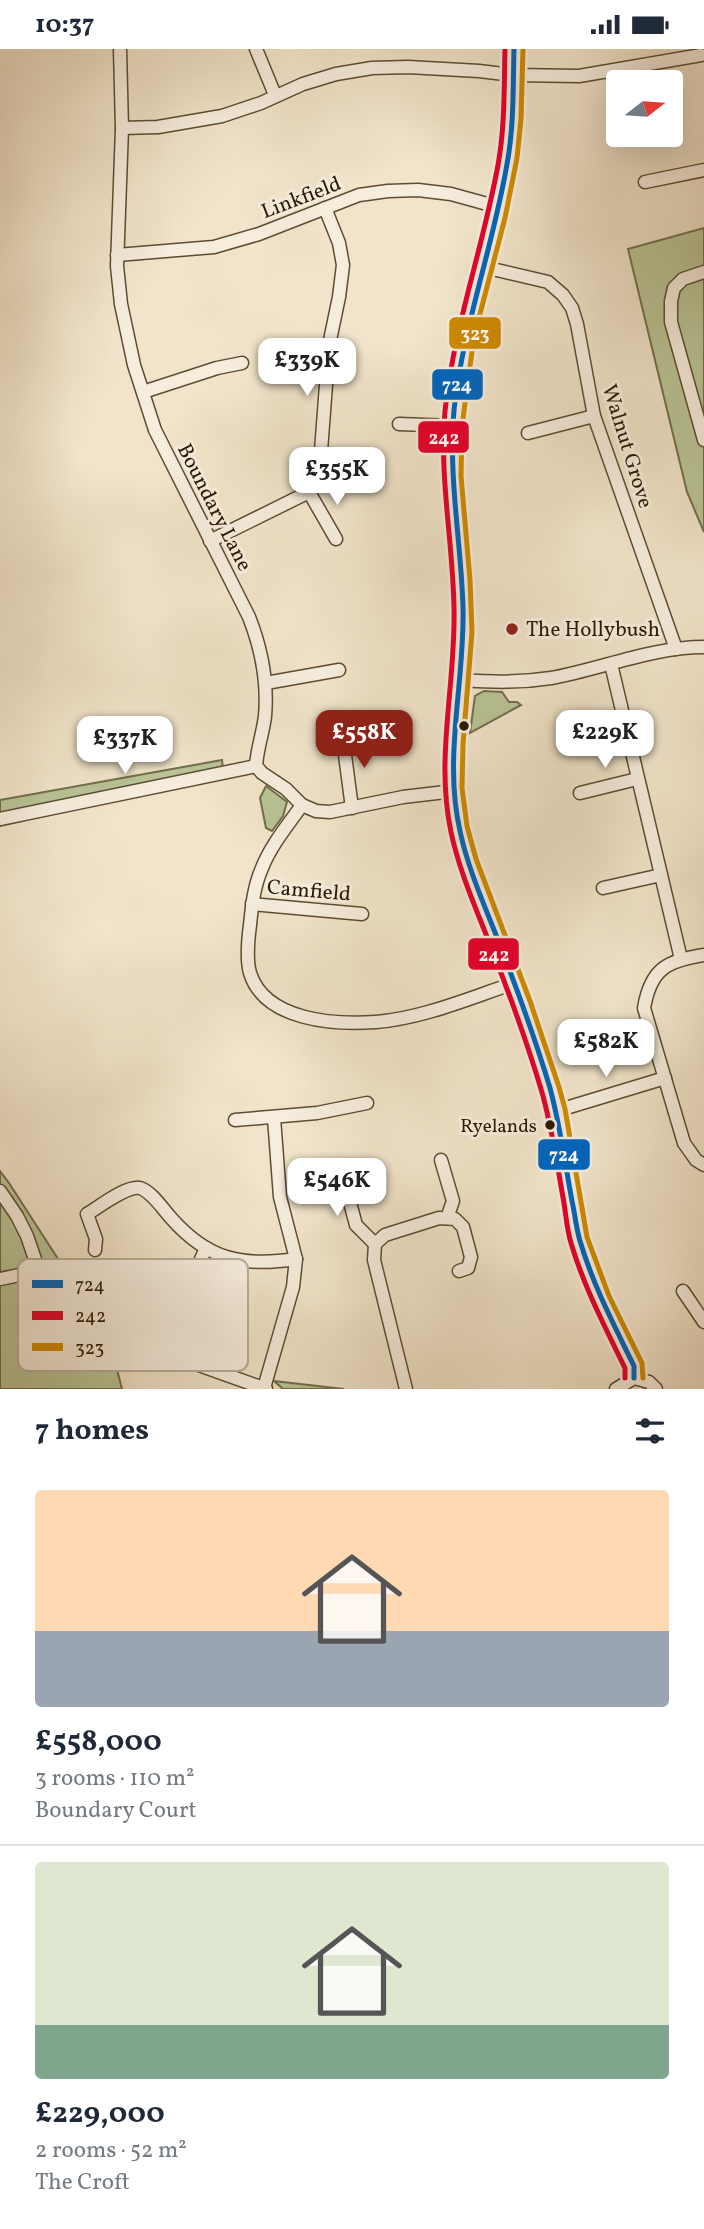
<!DOCTYPE html>
<html lang="en">
<head>
<meta charset="utf-8">
<style>
	body { margin:0; font-family:Vollkorn,serif; background:#f2f2f3; color:#1f2937; height:100vh; display:flex; flex-direction:column; font-size:26px; white-space:nowrap }
	* { box-sizing:border-box; margin:0 }
	p { font-size:23px; color:#747a83 }
	.icon { flex:none; width:38px; height:38px; fill:none; stroke:currentColor; stroke-width:2; stroke-linecap:round; stroke-linejoin:round }
	.map { position:relative; height:1340px; overflow:hidden }
	.drawer { display:flex; flex-direction:column; background:#fff; flex:1 }
	.drawer>* { flex:none }
	.needle { width:46px; rotate:73deg }
	.controls { position:absolute; left:606px; top:21px; display:grid; gap:14px }
	.controls a { display:grid; place-items:center; width:77px; height:77px; border-radius:7px; background:#fff; box-shadow:0 7px 28px #0002; font-size:35px }
	.price { position:absolute; translate:-50% -60px; padding:0 16px; border-radius:14px; background:#fff; color:#222; font-size:23px; line-height:46px; filter:drop-shadow(0 2px 4px #0008) }
	.price::after { content:''; position:absolute; left:50%; top:42px; width:21px; height:16px; margin-left:-10px; background:inherit; clip-path:polygon(0 0,100% 0,50% 100%) }
	.price.active { background:#8f2418; color:#fff }
	ul { padding:0; list-style:none }
	li { display:grid; align-content:center; gap:14px; height:371px; padding:0 35px }
	li+li { border-top:2px solid #e0e1e3 }
	li span { display:grid; place-items:center; height:217px; border-radius:7px; color:#555 }
	li>.icon { margin-inline-start:auto }
	span .icon { width:126px; height:126px; fill:#fffc; stroke-width:1 }
	li b { font-size:30px }
	h2 { display:flex; justify-content:space-between; align-items:center; height:84px; padding:0 35px; font-size:30px }
	.status { display:flex; justify-content:space-between; align-items:center; height:49px; padding:0 35px; background:#fff; direction:ltr }
	.status svg { height:19px; fill:currentColor }
	.map>svg:first-child { display:block }
</style>
</head>
<body>
<div class="status"><b>10:37</b><svg viewBox="0 0 49 12"><path d="M0 12V9h3v3zM5 12V6h3v6zM10 12V3h3v9zM15 12V0h3v12zM26 1h20v11H26zM47 4h2v5h-2z"/></svg></div>
<div class="map">
<svg width="704" height="1340" viewBox="0 0 704 1340">
	<rect width="100%" height="100%" fill="#f1e4ca"/>
	<filter id="stains"><feTurbulence type="fractalNoise" baseFrequency=".00286" numOctaves="4"/><feColorMatrix values="0 0 0 0 .2 0 0 0 0 .09 0 0 0 0 .02 0 0 0 .5 -.17"/></filter>
	<radialGradient id="worn" r=".72"><stop offset=".6" stop-color="#630" stop-opacity="0"/><stop offset="1" stop-color="#630" stop-opacity=".3"/></radialGradient>
	<!-- green -->
	<g fill="#b9c497" stroke="#726e4c" stroke-width="2">
		<path d="M 704,179 L 704,483 L 687,443 L 628,200 Z"/>
		<path d="M 484,642 L 502,643 L 509,653 L 517,653 L 521,656 L 470,684 L 475,647 Z"/>
		<path d="M 222,711 L 224,727 L 0,777 L 0,751 Z"/>
		<path d="M 266,737 L 287,753 L 283,767 L 272,782 L 266,779 L 260,749 Z"/>
		<path d="M 0,1122 L 9,1134 L 60,1213 L 0,1224 Z"/>
		<path d="M 23,1232 L 38,1245 L 108,1285 L 122,1340 L 0,1340 L 0,1235 Z"/>
		<path d="M 274,1332 L 344,1340 L 283,1340 Z"/>
	</g>
	<g fill="none" stroke-linecap="round" stroke-linejoin="round">
		<defs>
			<g id="minor">
				<path d="M 120,0 L 122,79 L 117,217 L 121,255 L 134,316 L 155,381 L 249,568 C 262,601 268,632 265,667 C 263,684 257,700 256,717 L 262,724 L 286,740 L 302,756 L 316,762 L 330,763 L 403,748 L 454,742"/>
				<path d="M 256,0 L 275,46"/>
				<path d="M 514,0 C 513,20 514,40 513,60 C 512,85 509,111 503,136 C 495,177 482,217 472,257 C 463,296 456,336 453,376 C 448,445 465,514 463,583 C 462,642 447,703 456,762 C 462,808 482,850 498,892 C 520,948 541,1004 556,1062 L 579,1190 L 601,1250 L 634,1317 L 634,1329"/>
				<path d="M 122,79 L 158,78 L 222,67 L 261,54 L 303,35 L 336,25 L 372,19 L 408,18 L 479,22 L 512,26 L 579,27 L 701,6"/>
				<path d="M 645,133 L 704,121"/>
				<path d="M 117,206 L 214,198 L 259,185 L 359,146 L 388,142 L 418,141 L 451,145 L 498,158"/>
				<path d="M 484,218 L 548,233 L 563,246 L 572,259 L 577,275 L 594,367 L 676,600"/>
				<path d="M 704,223 L 683,230 L 674,239 L 671,252 L 671,273 L 704,391"/>
				<path d="M 143,343 L 217,319 L 242,314"/>
				<path d="M 399,375 L 453,377"/>
				<path d="M 528,384 L 594,367"/>
				<path d="M 309,443 L 336,490"/>
				<path d="M 210,492 L 309,443 L 315,433 L 320,415 L 329,296 L 339,248 L 343,216 L 339,194 L 325,159"/>
				<path d="M 611,615 L 681,910"/>
				<path d="M 460,631 C 492,633 519,634 551,629 C 601,620 652,598 704,598"/>
				<path d="M 266,634 L 339,621"/>
				<path d="M 580,744 L 637,730"/>
				<path d="M 302,756 C 288,776 271,796 262,819 C 254,837 252,856 250,876 C 248,891 246,910 250,924 C 265,972 335,976 376,973 C 424,969 469,949 515,934"/>
				<path d="M 352,759 L 345,706 L 347,701 L 385,689"/>
				<path d="M 0,770 L 256,717"/>
				<path d="M 603,839 L 661,826"/>
				<path d="M 252,855 L 362,865"/>
				<path d="M 704,906 C 667,912 651,919 644,959 L 684,1094 L 696,1111 L 704,1116"/>
				<path d="M 556,1062 L 665,1029"/>
				<path d="M 235,1071 L 317,1064 L 367,1054"/>
				<path d="M 441,1111 L 453,1152 L 447,1169"/>
				<path d="M 341,1120 L 356,1176 L 375,1195"/>
				<path d="M 0,1142 L 17,1167 L 27,1187 L 39,1222 L 72,1247 L 143,1291 L 182,1310 L 266,1340"/>
				<path d="M 95,1201 L 96,1190 L 87,1165 C 99,1158 127,1136 140,1139 C 152,1143 162,1159 171,1169 C 208,1211 242,1218 296,1210"/>
				<path d="M 0,1230 L 39,1222"/>
				<path d="M 683,1242 L 704,1273"/>
				<path d="M 185,1246 L 206,1199"/>
				<path d="M 634,1329 L 649,1333 L 656,1340"/>
				<path d="M 264,1339 L 293,1238 L 296,1210 L 280,1148 L 274,1069"/>
				<path d="M 406,1340 L 374,1211 L 375,1195 L 385,1186 L 439,1169 L 455,1170 L 463,1178 L 471,1208 L 468,1219 L 459,1222"/>
				<path d="M 616,1340 L 634,1329"/>
			</g>
		</defs>
		<!-- minor casing -->
		<use href="#minor" stroke="#5c4c32" stroke-width="15"/>
		<!-- minor -->
		<use href="#minor" stroke="#f6eddd" stroke-width="12"/>
		<defs>
			<path id="bus-1" d="M 514,0 C 513,39 514,77 507,115 C 493,198 463,277 454,361 C 448,427 461,492 463,558 C 465,633 443,708 460,782 C 468,820 484,855 498,891 C 517,940 535,989 550,1039 C 560,1076 565,1114 572,1152 C 575,1165 576,1179 580,1192 C 593,1236 614,1276 634,1317 L 634,1329"/>
			<path id="bus-2" d="M 505,0 C 504,39 505,77 498,116 C 483,199 454,277 445,362 C 439,428 453,493 454,559 C 456,634 435,709 451,783 C 459,821 475,857 489,893 C 508,941 526,990 541,1040 C 552,1077 557,1116 564,1154 C 566,1167 567,1181 571,1194 C 584,1238 605,1278 625,1319 L 625,1329"/>
			<path id="bus-3" d="M 523,0 L 521,70 L 517,109 L 505,169 L 474,288 L 462,377 L 461,427 L 470,531 L 472,583 L 463,695 L 462,739 L 467,777 L 476,810 L 530,952 L 559,1038 L 565,1060 L 587,1188 L 609,1247 L 642,1314 L 643,1329"/>
		</defs>
		<!-- bus-1 casing -->
		<use href="#bus-1" stroke="#f6eddd" stroke-width="10"/>
		<!-- bus-2 casing -->
		<use href="#bus-2" stroke="#f6eddd" stroke-width="10"/>
		<!-- bus-3 casing -->
		<use href="#bus-3" stroke="#f6eddd" stroke-width="10"/>
		<!-- bus-1 -->
		<use href="#bus-1" stroke="#0065bd" stroke-width="5"/>
		<!-- bus-2 -->
		<use href="#bus-2" stroke="#e4002b" stroke-width="5"/>
		<!-- bus-3 -->
		<use href="#bus-3" stroke="#ce8a00" stroke-width="5"/>
	</g>
	<!-- markers -->
	<circle fill="#8f2418" stroke="#f6eddd" stroke-width="2.5" cx="512" cy="580" r="7"/>
	<g fill="#2a1900" stroke="#f6eddd" stroke-width="2.5">
		<circle cx="464" cy="677" r="6"/>
		<circle cx="550" cy="1076" r="6"/>
	</g>
	<g text-anchor="middle" stroke-width="6" stroke-linejoin="round" paint-order="stroke">
		<!-- bus labels -->
		<g font-size="19" fill="#2a1900" stroke="#f6eddd" text-anchor="end">
			<text x="537" y="1083">Ryelands</text>
		</g>
		<!-- street labels -->
		<g font-size="21" fill="#2a1900" stroke="#f6eddd">
			<text transform="translate(301 148) rotate(-21)" y="7">Linkfield</text>
			<text transform="translate(628 397) rotate(73)" y="7">Walnut Grove</text>
			<text transform="translate(215 458) rotate(63)" y="7">Boundary Lane</text>
			<text transform="translate(309 841) rotate(5)" y="7">Camfield</text>
		</g>
		<!-- poi labels -->
		<g font-size="21" fill="#2a1900" stroke="#f6eddd" text-anchor="start">
			<text x="526" y="587">The Hollybush</text>
		</g>
	</g>
	<!-- legend -->
	<rect x="18" y="1210" width="230" height="112" rx="10" fill="#f6eddd" stroke="#b9ad9b" stroke-width="2"/>
	<rect x="32" y="1231" width="31" height="8" fill="#0065bd"/>
	<rect x="32" y="1262" width="31" height="9" fill="#e4002b"/>
	<rect x="32" y="1294" width="31" height="8" fill="#ce8a00"/>
	<g font-size="19" fill="#2a1900">
		<text x="75" y="1242">724</text>
		<text x="75" y="1273">242</text>
		<text x="75" y="1305">323</text>
	</g>
	<g stroke="#f6eddd" stroke-width="2.5">
		<rect x="448" y="267" width="54" height="34" rx="7" fill="#ce8a00"/>
		<rect x="431" y="319" width="53" height="33" rx="7" fill="#0065bd"/>
		<rect x="417" y="371" width="53" height="34" rx="7" fill="#e4002b"/>
		<rect x="467" y="888" width="53" height="34" rx="7" fill="#e4002b"/>
		<rect x="537" y="1089" width="54" height="33" rx="7" fill="#0065bd"/>
	</g>
	<g font-size="19" text-anchor="middle" font-weight="bold" fill="#fff">
		<text x="475" y="291">323</text>
		<text x="457" y="342">724</text>
		<text x="444" y="395">242</text>
		<text x="494" y="912">242</text>
		<text x="564" y="1112">724</text>
	</g>
	<rect width="100%" height="100%" filter="url(#stains)"/>
	<rect width="100%" height="100%" fill="url(#worn)"/>
</svg>
<div class="controls">
<a><svg class="needle" viewBox="-14 -14 28 28"><path d="M0-13l5 13h-10z" fill="#e53935"/><path d="M0 13l5-13h-10z" fill="#747a83"/></svg></a>
</div>
<b class="price" style="left:307px;top:349px">£339K</b>
<b class="price" style="left:337px;top:458px">£355K</b>
<b class="price active" style="left:364px;top:721px">£558K</b>
<b class="price" style="left:605px;top:721px">£229K</b>
<b class="price" style="left:125px;top:727px">£337K</b>
<b class="price" style="left:606px;top:1030px">£582K</b>
<b class="price" style="left:337px;top:1169px">£546K</b>
</div>
<section class="drawer">
<h2>7 homes<svg class="icon" aria-label="filters" viewBox="0 0 24 24"><path d="M4 7h16M4 17h16"/><circle cx="9" cy="7" r="2"/><circle cx="15" cy="17" r="2"/></svg></h2>
<ul>
<li><span style="background:linear-gradient(#ffd9b3 65%,#9aa5b1 0)"><svg class="icon" aria-label="home" viewBox="0 0 24 24"><path d="M3 11l9-7 9 7M6 9v11h12V9"/></svg></span><div><b>£558,000</b><p>3 rooms · 110 m²</p><p>Boundary Court</p></div></li>
<li><span style="background:linear-gradient(#dfe7d0 75%,#7fa58c 0)"><svg class="icon" aria-label="home" viewBox="0 0 24 24"><path d="M3 11l9-7 9 7M6 9v11h12V9"/></svg></span><div><b>£229,000</b><p>2 rooms · 52 m²</p><p>The Croft</p></div></li>
</ul>
</section>
</body>
</html>
